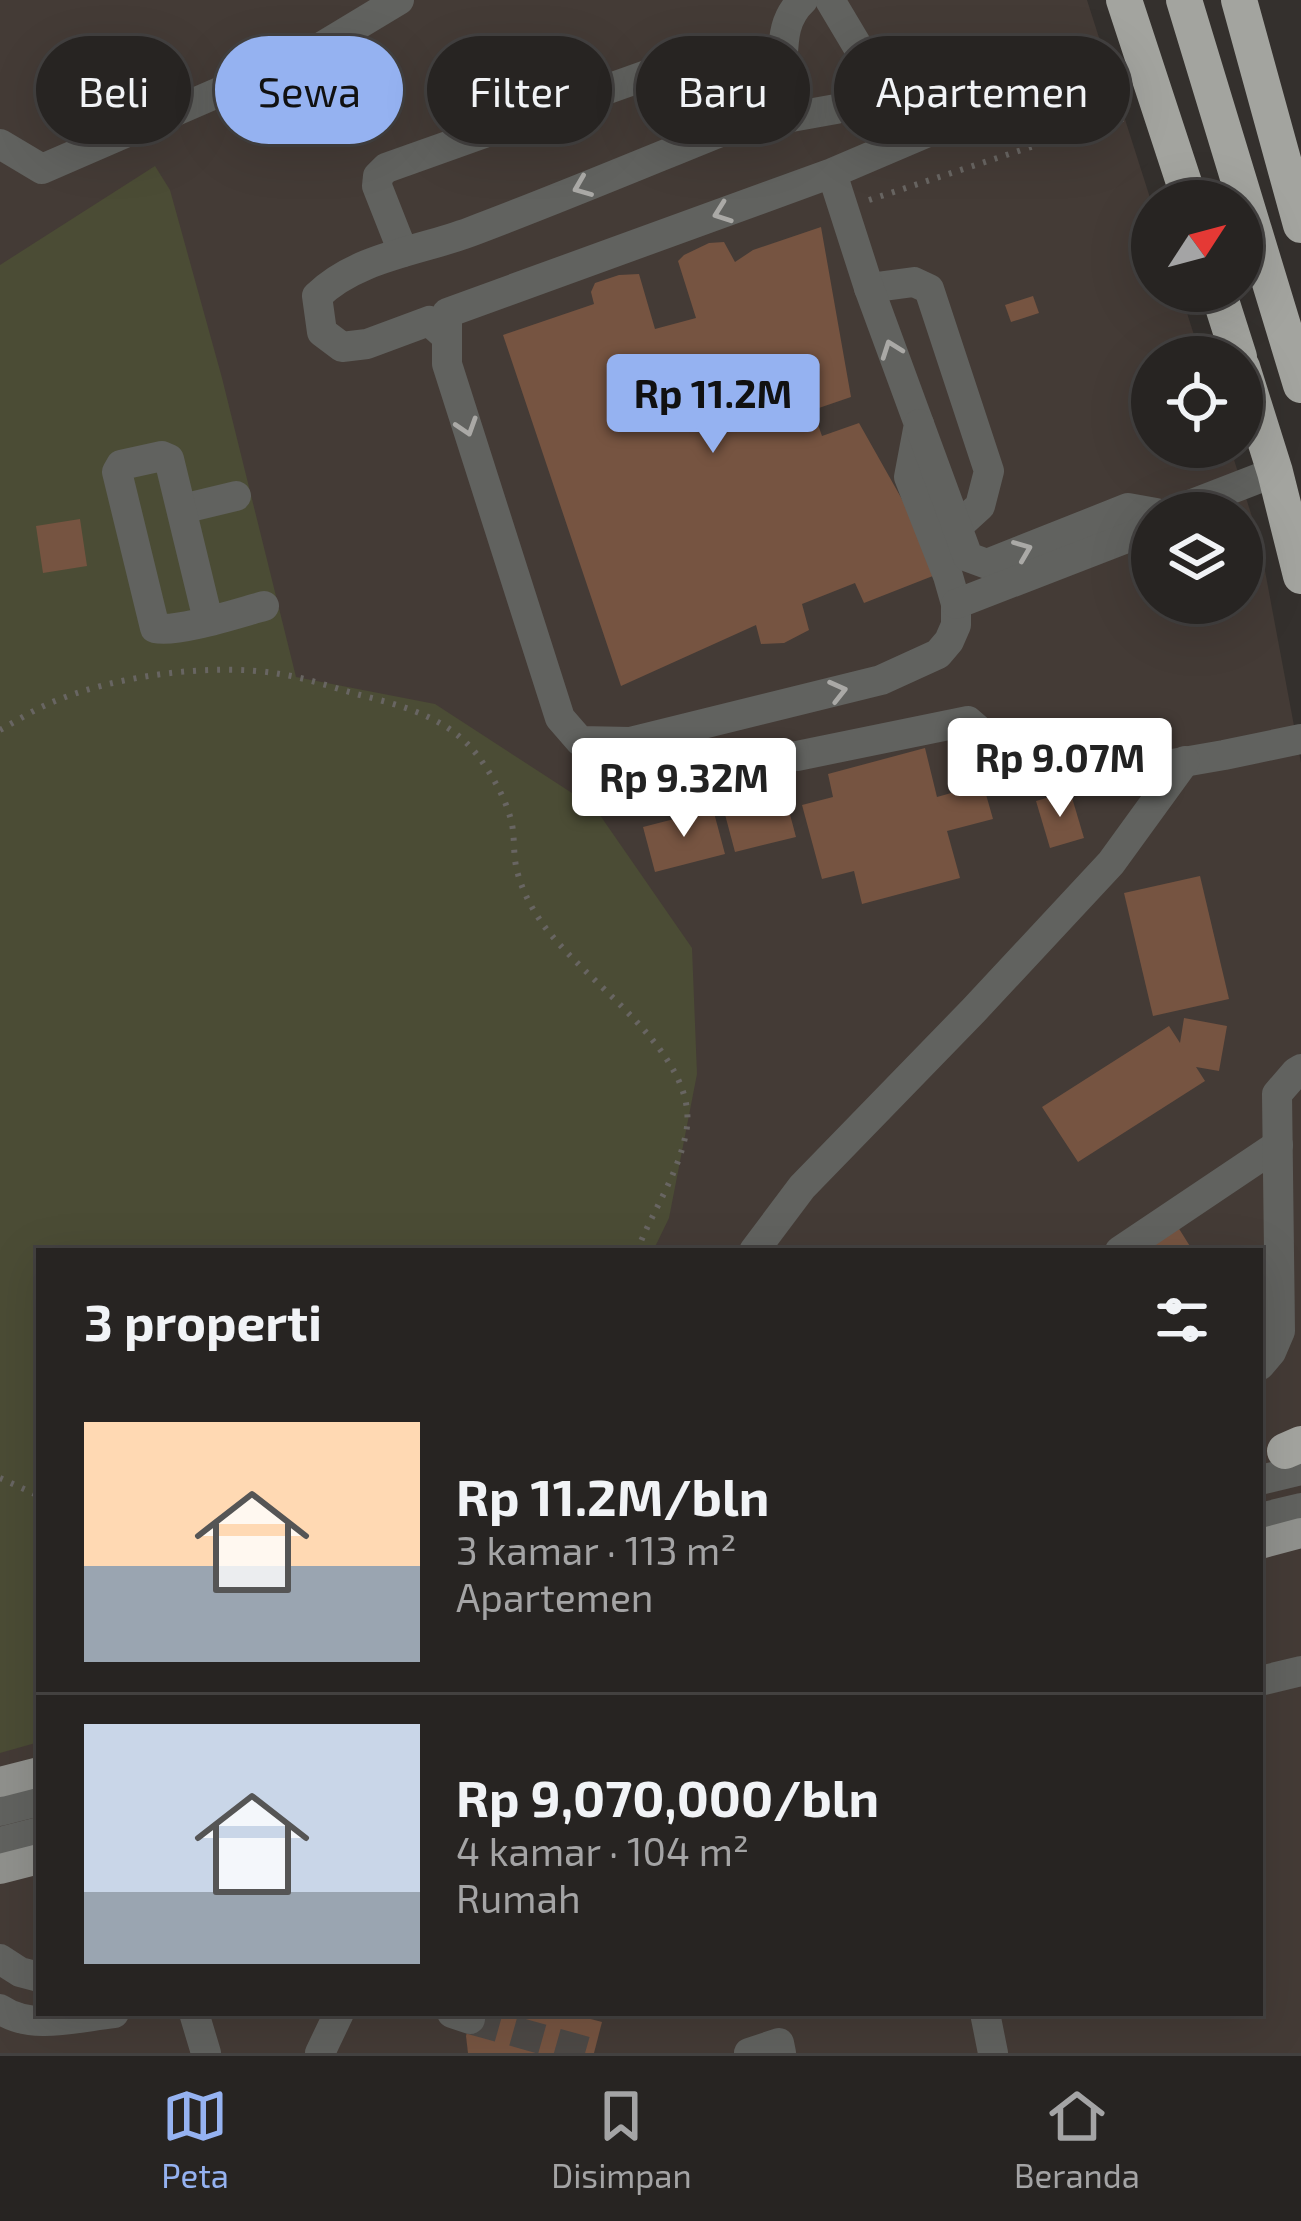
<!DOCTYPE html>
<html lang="id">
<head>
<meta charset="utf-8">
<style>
	body { margin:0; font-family:"Exo 2",sans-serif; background:#33302f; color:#f1f3f6; height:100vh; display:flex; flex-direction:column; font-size:45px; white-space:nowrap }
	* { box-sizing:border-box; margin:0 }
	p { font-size:39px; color:#a4a4a5 }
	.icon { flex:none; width:66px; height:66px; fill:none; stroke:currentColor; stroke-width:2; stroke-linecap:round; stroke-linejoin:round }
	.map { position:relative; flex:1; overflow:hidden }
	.drawer { position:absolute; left:36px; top:1248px; width:1227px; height:768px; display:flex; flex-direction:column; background:#272422; border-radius:0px; box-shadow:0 12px 48px #0002,0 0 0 3px #434140 }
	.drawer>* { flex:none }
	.guide { position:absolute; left:36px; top:36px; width:1230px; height:108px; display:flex; gap:24px }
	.needle { width:78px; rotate:54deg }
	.tools { position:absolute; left:1131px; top:180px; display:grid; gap:24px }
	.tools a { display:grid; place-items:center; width:132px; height:132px; border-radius:50%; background:#272422; box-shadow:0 12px 48px #0002,0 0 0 3px #434140; font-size:60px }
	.price { position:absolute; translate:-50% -102px; padding:0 27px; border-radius:12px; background:#fff; color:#222; font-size:39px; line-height:78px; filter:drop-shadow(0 3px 6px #0008) }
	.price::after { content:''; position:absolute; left:50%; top:72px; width:36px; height:27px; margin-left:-18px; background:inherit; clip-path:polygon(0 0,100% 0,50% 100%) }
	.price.selected { background:#95b2f1; color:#111 }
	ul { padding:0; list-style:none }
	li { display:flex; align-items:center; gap:36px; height:300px; padding:0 48px }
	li+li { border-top:3px solid #434140 }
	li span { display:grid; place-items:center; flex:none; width:336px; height:240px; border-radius:0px; color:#555 }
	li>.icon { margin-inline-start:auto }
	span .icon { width:144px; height:144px; fill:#fffc; stroke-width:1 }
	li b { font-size:51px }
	h2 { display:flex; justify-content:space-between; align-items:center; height:144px; padding:0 48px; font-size:51px }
	.tag { padding:0 42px; border-radius:54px; background:#272422; box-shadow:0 12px 48px #0002,0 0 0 3px #434140; font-size:42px; line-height:108px }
	.tag.selected { background:#95b2f1; color:#111 }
	.tab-bar { display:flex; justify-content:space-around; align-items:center; height:168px; border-top:3px solid #434140; background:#272422; font-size:33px; color:#a4a4a5 }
	.tab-bar a { display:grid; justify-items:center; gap:6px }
	.tab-bar .selected { color:#95b2f1 }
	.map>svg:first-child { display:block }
</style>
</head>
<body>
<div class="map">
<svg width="1301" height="2053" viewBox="0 0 1301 2053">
	<rect width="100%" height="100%" fill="#34302d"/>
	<!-- built -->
	<path fill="#443b36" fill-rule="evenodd" d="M 0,0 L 1087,0 L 1152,204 L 1152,291 L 1180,291 L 1201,357 L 1152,357 L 1152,447 L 1230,447 L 1259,539 L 1301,763 L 1301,2053 L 0,2053 ZM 1152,513 L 1242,513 L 1242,603 L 1152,603 ZM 39,1251 L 1260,1251 L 1260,2013 L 39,2013 Z"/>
	<!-- green -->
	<path fill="#4b4c35" d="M 155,166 L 170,190 L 222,378 L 296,677 L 435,704 L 595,808 L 692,948 L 697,1074 L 669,1218 L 653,1251 L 39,1251 L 39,1742 L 0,1753 L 0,265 Z"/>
	<!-- building -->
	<g fill="#765441">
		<path d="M 821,227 L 851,397 L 813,410 L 822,436 L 859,423 L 943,572 L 864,603 L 855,583 L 802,604 L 809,630 L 784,643 L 761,644 L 756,625 L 621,686 L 503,335 L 594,304 L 591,292 L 595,283 L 619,275 L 639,274 L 655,329 L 696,318 L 678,261 L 684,255 L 709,243 L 724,242 L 735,262 L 753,250 Z"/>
		<path d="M 1033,296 L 1039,313 L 1011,322 L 1005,305 Z"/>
		<path d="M 80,519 L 87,566 L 43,573 L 36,526 Z"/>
		<path d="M 925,748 L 937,797 L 983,784 L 993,819 L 947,831 L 960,878 L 862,904 L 854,871 L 822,879 L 802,805 L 833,797 L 828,774 Z"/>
		<path d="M 1070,791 L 1084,838 L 1050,848 L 1036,801 Z"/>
		<path d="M 784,792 L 796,837 L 735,852 L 723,807 Z"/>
		<path d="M 713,809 L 725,854 L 655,872 L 643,827 Z"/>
		<path d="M 1200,876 L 1229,999 L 1153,1016 L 1124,893 Z"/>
		<path d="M 1184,1018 L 1227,1026 L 1219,1071 L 1196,1067 L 1205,1081 L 1078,1162 L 1042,1107 L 1169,1026 L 1180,1043 Z"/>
		<path d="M 1176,1224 L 1193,1251 L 1133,1251 Z"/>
		<path d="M 472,2013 L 568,2013 L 602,2022 L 594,2053 L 468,2053 L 466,2036 Z"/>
	</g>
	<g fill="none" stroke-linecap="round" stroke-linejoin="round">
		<!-- minor-tunnel -->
		<path stroke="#4d4946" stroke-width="30" stroke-dasharray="30 15" stroke-linecap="butt" d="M 470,2019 L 591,2053"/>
		<!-- path -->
		<g stroke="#686562" stroke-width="6" stroke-dasharray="3 9" stroke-linecap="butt">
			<path d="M 869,200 L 1098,125 L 1131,117"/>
			<path d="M 0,730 C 16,721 32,711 48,704 C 111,676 213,662 280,674 C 307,678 334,688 360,695 C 404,706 449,718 478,756 C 492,775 505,797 511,820 C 515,835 513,851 516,866 C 520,886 530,906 542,923 C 584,983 702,1054 686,1133 C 678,1175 652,1212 637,1251"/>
			<path d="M 0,1478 L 39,1496"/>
		</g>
		<!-- minor -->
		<g stroke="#61625f" stroke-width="30">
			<path d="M 830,0 L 883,89"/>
			<path d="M 769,121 C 773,109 779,96 781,83 C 785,52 778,23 803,0"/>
			<path d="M 0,144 L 42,169 L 316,50 L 399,0"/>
			<path d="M 403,252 L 377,186 L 378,176 L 386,168 L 661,70 C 673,71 691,69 701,73 C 722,81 736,106 755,118"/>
			<path d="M 869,288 L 914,282 L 929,289 L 989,471 L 980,506 L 957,527"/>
			<path d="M 447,337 L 429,321 L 367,344 L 342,347 L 322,332 L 317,296 C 357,257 419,251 470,232 C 566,196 660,156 755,118 L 769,121 L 836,109 L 965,58 L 979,66 L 987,86 L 984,103 L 968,115 L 832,173 L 447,313 L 447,364 L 560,718 L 580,741 L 630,742 L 881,680 L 938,654 L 949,641 L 956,625 L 956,604 L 948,576 L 909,477 L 919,424 L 869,288 L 832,173"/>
			<path d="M 919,424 L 968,557 L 987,564 L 1128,508 L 1156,513"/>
			<path d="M 182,509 L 236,496"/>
			<path d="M 1169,513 L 1275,472"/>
			<path d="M 956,604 L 1137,534 L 1152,523"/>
			<path d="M 208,620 L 169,459 L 162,456 L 121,465 L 117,472 L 155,628 C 178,633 238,613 264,606"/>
			<path d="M 797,756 L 968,721 L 1027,772 L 1086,779 L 1224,755 L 1301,739"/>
			<path d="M 754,1251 L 802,1187 L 974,1010 L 1111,863 L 1185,761"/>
			<path d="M 1120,1251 L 1278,1145"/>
			<path d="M 1260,1365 L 1271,1352 L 1280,1331 L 1277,1094 L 1296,1072 L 1301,1069"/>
			<path d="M 1260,1480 L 1301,1470"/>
			<path d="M 1260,1518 L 1301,1508"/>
			<path d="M 1260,1681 L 1301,1671"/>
			<path d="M 0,1811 L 39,1801"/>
			<path d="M 0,1842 L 39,1832"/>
			<path d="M 0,1959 L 20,1972 L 39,1977"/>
			<path d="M 0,2009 C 32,2031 77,2017 114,2013"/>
			<path d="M 194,2013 L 206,2053"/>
			<path d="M 452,2013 L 470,2019"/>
			<path d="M 985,2013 L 993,2053"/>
			<path d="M 320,2053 L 339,2013"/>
			<path d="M 749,2053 L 779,2043 L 781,2053"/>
		</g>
		<!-- major -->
		<g stroke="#90918d" stroke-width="30">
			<path d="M 1260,1544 L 1301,1533"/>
			<path d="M 0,1782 L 39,1772"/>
			<path d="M 0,1869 L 39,1859"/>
		</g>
		<!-- highway -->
		<g stroke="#a3a49f" stroke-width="36">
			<path d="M 1124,0 L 1190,201"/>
			<path d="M 1184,0 L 1301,385"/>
			<path d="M 1239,0 L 1301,225"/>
			<path d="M 1218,291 L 1239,357"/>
			<path d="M 1242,367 L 1275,472 L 1301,576"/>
			<path d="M 1285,1451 L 1301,1444"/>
		</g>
	</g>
	<!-- one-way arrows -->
	<defs><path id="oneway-chevron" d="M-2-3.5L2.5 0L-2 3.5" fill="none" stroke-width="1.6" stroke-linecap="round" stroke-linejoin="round" transform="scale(3)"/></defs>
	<g stroke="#aaa9a6">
		<use href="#oneway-chevron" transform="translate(582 187) rotate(158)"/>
		<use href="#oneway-chevron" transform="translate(722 213) rotate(160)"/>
		<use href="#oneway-chevron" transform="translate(891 349) rotate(-110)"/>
		<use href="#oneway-chevron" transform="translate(467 427) rotate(72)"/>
		<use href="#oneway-chevron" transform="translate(1023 550) rotate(-22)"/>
		<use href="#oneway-chevron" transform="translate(838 691) rotate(-14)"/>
	</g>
</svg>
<div class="tools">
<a><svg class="needle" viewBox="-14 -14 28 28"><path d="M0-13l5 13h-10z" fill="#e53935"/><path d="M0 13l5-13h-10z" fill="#a4a4a5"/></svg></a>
<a><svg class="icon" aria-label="locate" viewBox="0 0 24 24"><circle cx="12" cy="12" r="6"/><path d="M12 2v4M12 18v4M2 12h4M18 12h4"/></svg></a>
<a><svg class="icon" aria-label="layers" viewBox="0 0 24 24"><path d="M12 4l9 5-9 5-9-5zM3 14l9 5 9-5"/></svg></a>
</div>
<b class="price selected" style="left:713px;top:456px">Rp 11.2M</b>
<b class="price" style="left:1060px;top:820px">Rp 9.07M</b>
<b class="price" style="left:684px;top:840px">Rp 9.32M</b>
<div class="guide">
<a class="tag">Beli</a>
<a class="tag selected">Sewa</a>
<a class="tag">Filter</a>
<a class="tag">Baru</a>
<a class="tag">Apartemen</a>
</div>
<section class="drawer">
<h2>3 properti<svg class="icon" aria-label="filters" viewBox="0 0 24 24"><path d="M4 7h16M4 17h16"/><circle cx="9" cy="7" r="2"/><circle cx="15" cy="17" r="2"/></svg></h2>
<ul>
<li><span style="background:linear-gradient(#ffd9b3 60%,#9aa5b1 0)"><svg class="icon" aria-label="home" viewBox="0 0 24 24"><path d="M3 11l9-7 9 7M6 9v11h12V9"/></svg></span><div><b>Rp 11.2M/bln</b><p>3 kamar · 113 m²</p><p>Apartemen</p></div></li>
<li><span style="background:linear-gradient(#c9d6e8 70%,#9aa5b1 0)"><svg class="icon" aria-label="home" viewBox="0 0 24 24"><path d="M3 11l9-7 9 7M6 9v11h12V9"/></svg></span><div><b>Rp 9,070,000/bln</b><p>4 kamar · 104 m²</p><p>Rumah</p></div></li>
</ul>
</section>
</div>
<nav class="tab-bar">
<a class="selected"><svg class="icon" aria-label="map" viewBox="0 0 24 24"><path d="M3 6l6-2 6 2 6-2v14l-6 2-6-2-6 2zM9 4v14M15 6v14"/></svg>Peta</a>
<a><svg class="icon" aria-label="saved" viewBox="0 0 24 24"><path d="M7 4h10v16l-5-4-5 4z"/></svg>Disimpan</a>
<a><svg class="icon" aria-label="home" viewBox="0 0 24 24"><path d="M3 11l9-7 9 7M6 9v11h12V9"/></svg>Beranda</a>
</nav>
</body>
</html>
